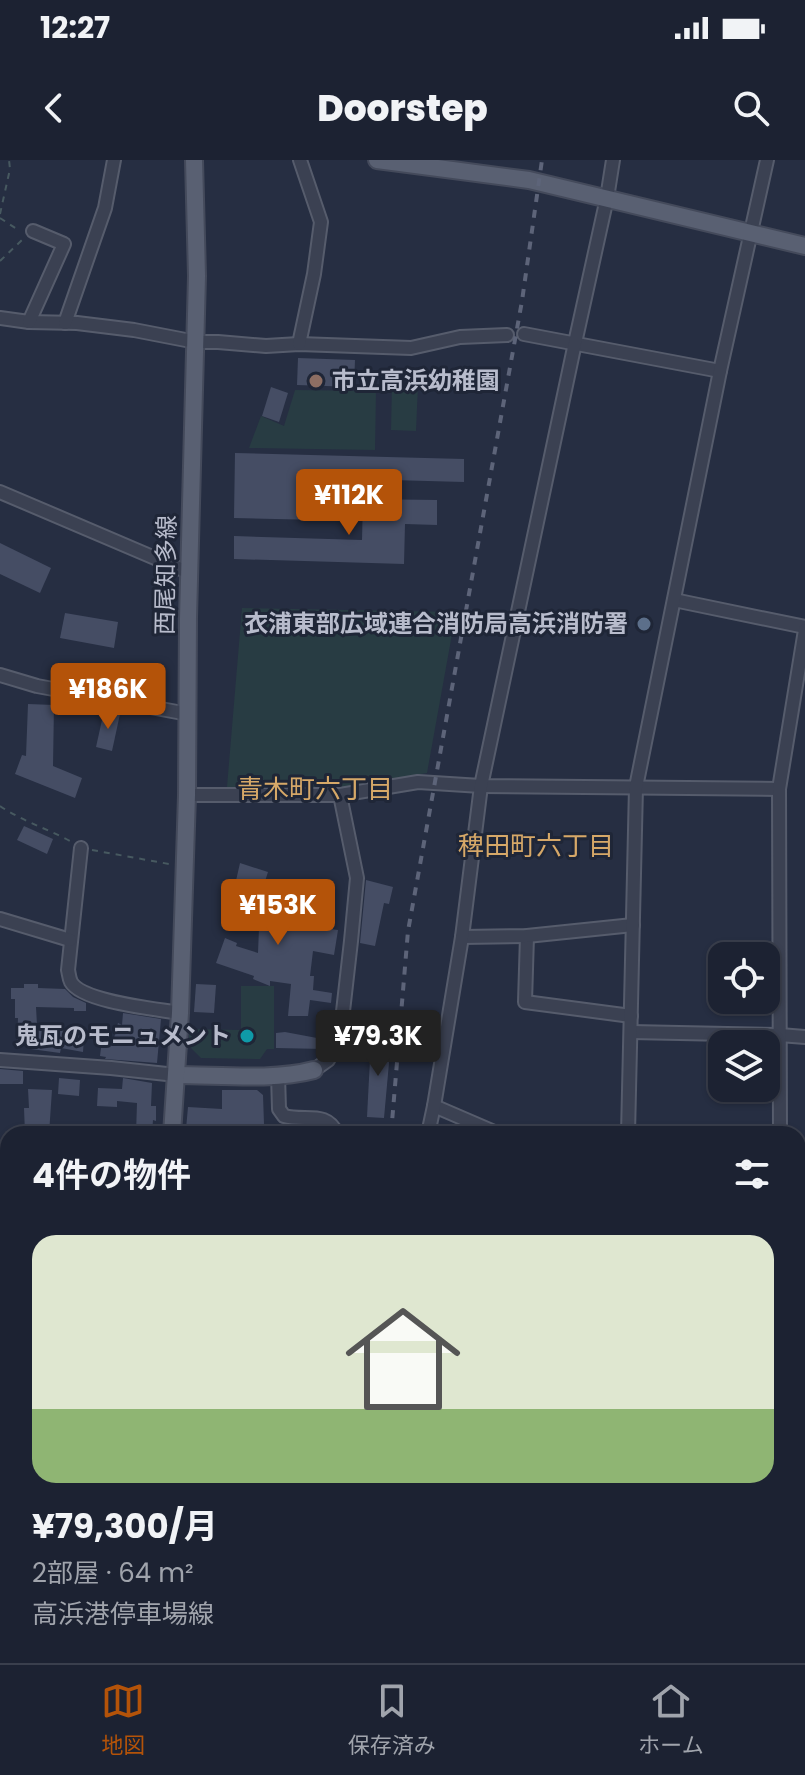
<!DOCTYPE html>
<html lang="ja">
<head>
<meta charset="utf-8">
<style>
	body { margin:0; font-family:Poppins,"Noto Sans JP",sans-serif; background:#252a3a; color:#f1f3f6; height:100vh; display:flex; flex-direction:column; font-size:30px; white-space:nowrap }
	* { box-sizing:border-box; margin:0 }
	p { font-size:26px; color:#a0a4ac }
	.icon { flex:none; width:44px; height:44px; fill:none; stroke:currentColor; stroke-width:2; stroke-linecap:round; stroke-linejoin:round }
	.map { position:relative; flex:1; overflow:hidden }
	.details { position:absolute; left:0px; top:966px; width:806px; height:538px; display:flex; flex-direction:column; background:#1c2232; border-radius:24px 24px 0 0; box-shadow:0 2px 6px #0004,0 0 0 2px #3a3f4d }
	.details>* { flex:none }
	.controls { position:absolute; left:708px; top:782px; display:grid; gap:16px }
	.controls a { display:grid; place-items:center; width:72px; height:72px; border-radius:16px; background:#1c2232; box-shadow:0 2px 6px #0004,0 0 0 2px #3a3f4d; font-size:40px }
	.price { position:absolute; translate:-50% -68px; padding:0 18px; border-radius:8px; background:#b45309; color:#fff; font-size:26px; line-height:52px; filter:drop-shadow(0 2px 4px #0008) }
	.price::after { content:''; position:absolute; left:50%; top:48px; width:24px; height:18px; margin-left:-12px; background:inherit; clip-path:polygon(0 0,100% 0,50% 100%) }
	.price.current { background:#222; color:#fff }
	ul { padding:0; list-style:none }
	li { display:grid; align-content:center; gap:16px; height:424px; padding:0 32px }
	li span { display:grid; place-items:center; height:248px; border-radius:24px; color:#555 }
	li>.icon { margin-inline-start:auto }
	span .icon { width:144px; height:144px; fill:#fffc; stroke-width:1 }
	li b { font-size:34px }
	h2 { display:flex; justify-content:space-between; align-items:center; height:96px; padding:0 32px; font-size:34px }
	.status { display:flex; justify-content:space-between; align-items:center; height:56px; padding:0 40px; background:#1c2232; direction:ltr }
	.status svg { height:22px; fill:currentColor }
	header { display:flex; justify-content:space-between; align-items:center; height:104px; padding:0 32px; background:#1c2232; font-size:36px; font-weight:800 }
	.menu { display:flex; justify-content:space-around; align-items:center; height:112px; border-top:2px solid #3a3f4d; background:#1c2232; font-size:22px; color:#a0a4ac }
	.menu a { display:grid; justify-items:center; gap:4px }
	.menu .current { color:#b45309 }
	.map>svg:first-child { display:block }
</style>
</head>
<body>
<div class="status"><b>12:27</b><svg viewBox="0 0 49 12"><path d="M0 12V9h3v3zM5 12V6h3v6zM10 12V3h3v9zM15 12V0h3v12zM26 1h20v11H26zM47 4h2v5h-2z"/></svg></div>
<header><svg class="icon" aria-label="back" viewBox="0 0 24 24"><path d="M15 5l-7 7 7 7"/></svg>Doorstep<svg class="icon" aria-label="search" viewBox="0 0 24 24"><circle cx="10" cy="10" r="6"/><path d="M15 15l6 6"/></svg></header>
<div class="map">
<svg width="805" height="1503" viewBox="0 0 805 1503">
	<rect width="100%" height="100%" fill="#262e42"/>
	<!-- green -->
	<g fill="#283c43">
		<path d="M 392,223 L 418,225 L 416,271 L 391,270 Z"/>
		<path d="M 295,230 L 376,231 L 375,290 L 249,288 L 261,256 L 284,266 Z"/>
		<path d="M 242,448 L 456,452 L 427,613 L 344,627 L 227,627 Z"/>
		<path d="M 241,826 L 274,826 L 274,889 L 267,889 L 260,899 L 201,898 L 189,886 L 189,869 L 241,870 Z"/>
	</g>
	<!-- building -->
	<g fill="#454d64">
		<path d="M 298,198 L 355,200 L 354,227 L 297,225 Z"/>
		<path d="M 271,227 L 288,233 L 279,262 L 262,256 Z"/>
		<path d="M 235,293 L 464,299 L 464,322 L 318,318 L 318,360 L 234,358 Z"/>
		<path d="M 363,339 L 437,340 L 437,365 L 405,364 L 404,404 L 234,399 L 234,376 L 362,380 Z"/>
		<path d="M 0,383 L 51,408 L 40,433 L 0,414 Z"/>
		<path d="M 65,453 L 118,462 L 114,488 L 60,478 Z"/>
		<path d="M 28,544 L 54,545 L 53,606 L 82,618 L 75,638 L 15,614 L 22,595 L 26,596 Z"/>
		<path d="M 104,551 L 120,554 L 112,591 L 96,587 Z"/>
		<path d="M 24,666 L 53,679 L 47,694 L 17,680 Z"/>
		<path d="M 240,703 L 268,712 L 256,749 L 260,751 L 258,757 L 297,764 L 298,759 L 309,760 L 308,766 L 338,770 L 334,795 L 313,791 L 310,816 L 314,816 L 313,830 L 332,833 L 331,843 L 310,840 L 308,856 L 288,856 L 291,824 L 270,821 L 270,826 L 253,819 L 254,816 L 216,803 L 225,778 L 237,783 L 236,786 L 258,793 L 259,768 L 234,760 L 244,728 L 235,725 Z"/>
		<path d="M 366,720 L 393,727 L 389,744 L 384,743 L 375,786 L 360,783 Z"/>
		<path d="M 24,824 L 38,824 L 38,828 L 65,829 L 73,837 L 86,843 L 86,851 L 74,851 L 74,848 L 36,847 L 37,865 L 63,868 L 63,870 L 81,873 L 81,877 L 84,877 L 83,892 L 61,888 L 60,893 L 31,889 L 32,884 L 17,883 L 18,858 L 15,858 L 15,839 L 11,839 L 11,828 L 24,828 Z"/>
		<path d="M 196,824 L 216,825 L 214,853 L 194,852 Z"/>
		<path d="M 123,853 L 161,859 L 157,903 L 105,899 L 106,897 L 100,896 L 102,880 L 113,882 L 118,863 L 122,865 Z"/>
		<path d="M 318,863 L 330,865 L 329,876 L 328,876 L 327,883 L 324,889 L 276,888 L 276,873 L 285,872 L 317,878 Z"/>
		<path d="M 371,880 L 391,881 L 384,958 L 367,957 Z"/>
		<path d="M 0,909 L 23,911 L 23,924 L 0,924 Z"/>
		<path d="M 59,918 L 80,920 L 79,936 L 58,934 Z"/>
		<path d="M 123,918 L 152,923 L 151,946 L 156,946 L 156,961 L 153,960 L 152,974 L 136,974 L 137,943 L 117,941 L 117,947 L 97,946 L 98,928 L 122,929 Z"/>
		<path d="M 28,929 L 52,930 L 49,974 L 25,974 L 24,948 L 29,948 Z"/>
		<path d="M 222,930 L 257,930 L 263,935 L 264,964 L 256,964 L 256,974 L 241,974 L 241,971 L 186,969 L 188,947 L 222,949 Z"/>
	</g>
	<g fill="none" stroke-linecap="round" stroke-linejoin="round">
		<defs>
			<g id="minor">
				<path d="M 0,158 L 29,162 L 77,163 L 134,170 L 196,182 L 218,182 L 266,186 L 299,184 L 411,188 L 460,177 L 507,175"/>
				<path d="M 29,162 L 64,84 L 33,71"/>
				<path d="M 65,163 L 105,48 L 114,0"/>
				<path d="M 524,174 L 720,211"/>
				<path d="M 299,184 L 314,114 L 321,62 L 300,0"/>
				<path d="M 0,332 L 190,413"/>
				<path d="M 674,440 L 805,467"/>
				<path d="M 0,515 L 37,526 L 188,554"/>
				<path d="M 187,635 L 340,635 L 418,622 L 481,626 L 779,629"/>
				<path d="M 81,688 L 68,810 C 69,814 69,818 71,822 C 82,842 157,849 180,853"/>
				<path d="M 0,759 L 70,780"/>
				<path d="M 527,776 L 525,842 L 631,856"/>
				<path d="M 462,777 L 527,776 L 633,765"/>
				<path d="M 631,872 L 780,875 L 805,877"/>
				<path d="M 0,900 L 111,908 L 176,915"/>
				<path d="M 314,910 L 328,900 L 336,886 L 341,869 L 351,781 L 357,718 L 340,635"/>
				<path d="M 278,915 L 279,949 L 284,956 C 305,962 327,950 337,974"/>
				<path d="M 434,946 L 499,974"/>
				<path d="M 428,974 L 434,946 L 462,777 L 481,626 L 575,183 L 607,38 L 613,0"/>
				<path d="M 628,974 L 636,627 L 720,211 L 767,0"/>
				<path d="M 780,974 L 779,629 L 805,470"/>
				<path d="M 0,999 L 8,998"/>
				<path d="M 798,1008 L 805,1008"/>
				<path d="M 0,1238 L 8,1254"/>
				<path d="M 798,1238 L 805,1240"/>
				<path d="M 798,1303 L 805,1333"/>
				<path d="M 0,1312 L 8,1302"/>
				<path d="M 798,1346 L 805,1345"/>
				<path d="M 0,1403 L 8,1408"/>
				<path d="M 214,1496 L 216,1503"/>
				<path d="M 309,1496 L 310,1503"/>
				<path d="M 451,1496 L 453,1503"/>
				<path d="M 540,1496 L 542,1503"/>
				<path d="M 691,1496 L 693,1503"/>
				<path d="M 405,1503 L 406,1496"/>
			</g>
			<g id="major">
				<path d="M 377,0 L 529,20 L 805,86"/>
				<path d="M 176,915 C 219,915 273,921 314,910"/>
				<path d="M 172,974 L 180,853 L 187,635 L 188,458 L 197,116 L 194,0"/>
				<path d="M 145,1496 L 145,1503"/>
			</g>
		</defs>
		<!-- minor casing -->
		<use href="#minor" stroke="#565c6c" stroke-width="16"/>
		<!-- major casing -->
		<use href="#major" stroke="#444a5b" stroke-width="20"/>
		<!-- path -->
		<g stroke="#475960" stroke-width="2" stroke-dasharray="6 6" stroke-linecap="butt">
			<path d="M 0,54 L 10,9 L 9,0"/>
			<path d="M 0,58 L 20,71"/>
			<path d="M 0,101 L 23,79"/>
			<path d="M 0,646 C 22,661 48,669 72,682"/>
			<path d="M 92,690 L 169,704"/>
			<path d="M 0,1154 L 8,1151"/>
		</g>
		<!-- minor -->
		<use href="#minor" stroke="#3b4152" stroke-width="12"/>
		<!-- major -->
		<use href="#major" stroke="#596072" stroke-width="16"/>
		<!-- rail -->
		<g stroke="#5d6479" stroke-width="4" stroke-dasharray="8 8" stroke-linecap="butt">
			<path d="M 391,974 L 408,771 L 522,141 L 542,0"/>
			<path d="M 465,1496 L 466,1503"/>
		</g>
	</g>
	<!-- markers -->
	<circle fill="#8d6e63" stroke="#1f2637" stroke-width="3" cx="316" cy="221" r="8"/>
	<circle fill="#5c6f8a" stroke="#1f2637" stroke-width="3" cx="644" cy="464" r="8"/>
	<circle fill="#0f9aa8" stroke="#1f2637" stroke-width="3" cx="247" cy="876" r="8"/>
	<g text-anchor="middle" stroke-width="6" stroke-linejoin="round" paint-order="stroke">
		<!-- poi labels -->
		<g font-size="24" font-weight="bold" fill="#b8bccc" stroke="#1f2637" text-anchor="end">
			<text x="332" y="229" text-anchor="start">市立高浜幼稚園</text>
			<text x="628" y="472">衣浦東部広域連合消防局高浜消防署</text>
			<text x="231" y="884">鬼瓦のモニュメント</text>
		</g>
		<!-- street labels -->
		<g font-size="24" fill="#b8bccc" stroke="#1f2637">
			<text transform="translate(166 415) rotate(-89)" y="8">西尾知多線</text>
		</g>
		<!-- neighbourhood labels -->
		<g font-size="26" fill="#d6a868" stroke="#1f2637">
			<text x="315" y="638">青木町六丁目</text>
			<text x="536" y="695">稗田町六丁目</text>
		</g>
	</g>
</svg>
<div class="controls">
<a><svg class="icon" aria-label="locate" viewBox="0 0 24 24"><circle cx="12" cy="12" r="6"/><path d="M12 2v4M12 18v4M2 12h4M18 12h4"/></svg></a>
<a><svg class="icon" aria-label="layers" viewBox="0 0 24 24"><path d="M12 4l9 5-9 5-9-5zM3 14l9 5 9-5"/></svg></a>
</div>
<b class="price" style="left:349px;top:377px">¥112K</b>
<b class="price" style="left:108px;top:571px">¥186K</b>
<b class="price" style="left:278px;top:787px">¥153K</b>
<b class="price current" style="left:378px;top:918px">¥79.3K</b>
<section class="details">
<h2>4件の物件<svg class="icon" aria-label="filters" viewBox="0 0 24 24"><path d="M4 7h16M4 17h16"/><circle cx="9" cy="7" r="2"/><circle cx="15" cy="17" r="2"/></svg></h2>
<ul>
<li><span style="background:linear-gradient(#dfe7d0 70%,#8fb573 0)"><svg class="icon" aria-label="home" viewBox="0 0 24 24"><path d="M3 11l9-7 9 7M6 9v11h12V9"/></svg></span><div><b>¥79,300/月</b><p>2部屋 · 64 m²</p><p>高浜港停車場線</p></div></li>
</ul>
</section>
</div>
<nav class="menu">
<a class="current"><svg class="icon" aria-label="map" viewBox="0 0 24 24"><path d="M3 6l6-2 6 2 6-2v14l-6 2-6-2-6 2zM9 4v14M15 6v14"/></svg>地図</a>
<a><svg class="icon" aria-label="saved" viewBox="0 0 24 24"><path d="M7 4h10v16l-5-4-5 4z"/></svg>保存済み</a>
<a><svg class="icon" aria-label="home" viewBox="0 0 24 24"><path d="M3 11l9-7 9 7M6 9v11h12V9"/></svg>ホーム</a>
</nav>
</body>
</html>
